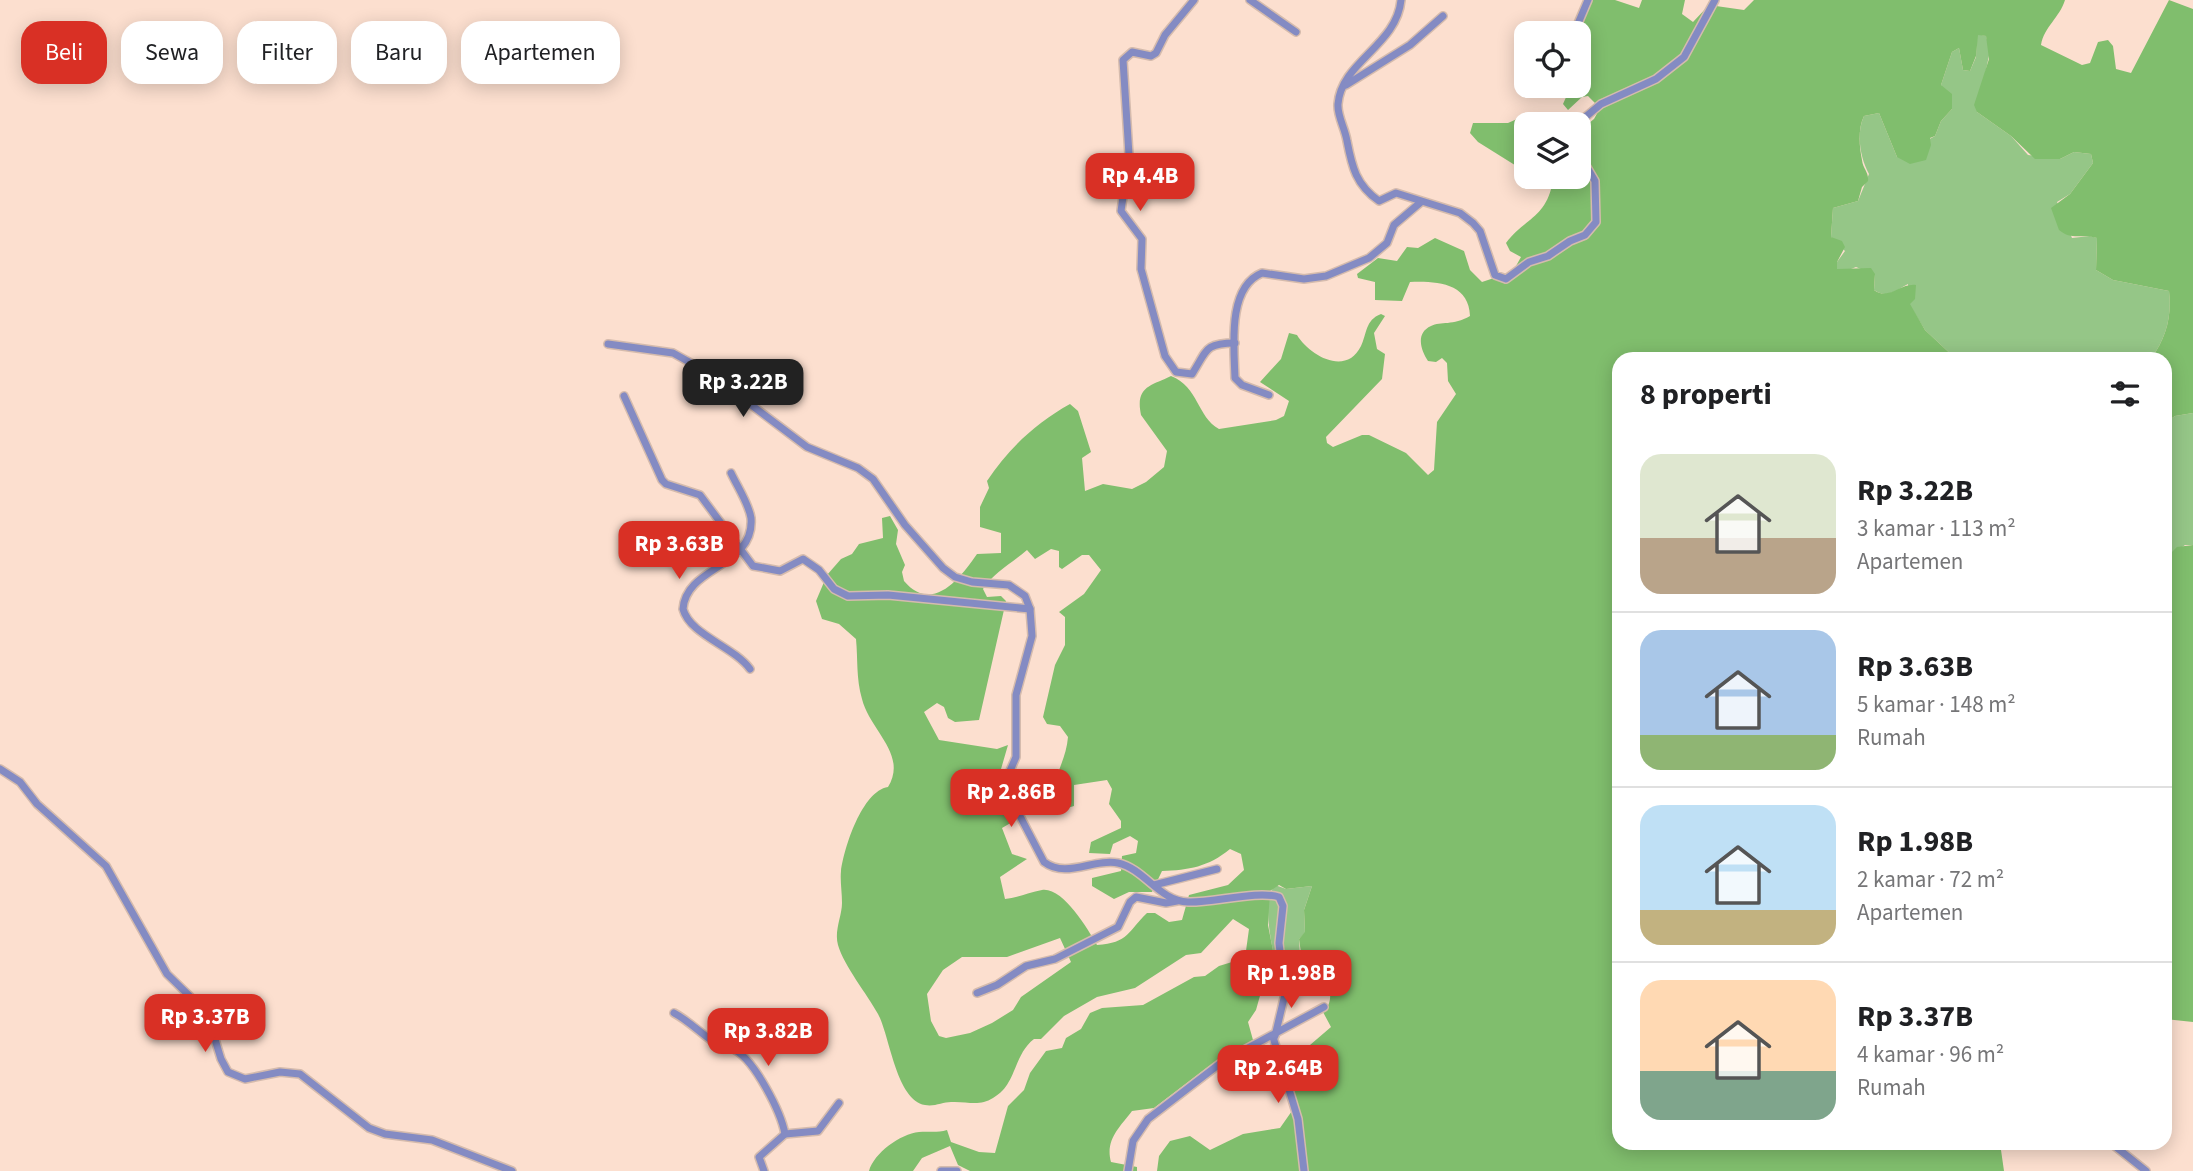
<!DOCTYPE html>
<html lang="id">
<head>
<meta charset="utf-8">
<style>
	body { margin:0; font-family:"Source Sans 3",sans-serif; background:#f6f6f6; color:#202124; height:100vh; display:flex; flex-direction:column; font-size:26px; white-space:nowrap }
	* { box-sizing:border-box; margin:0 }
	p { font-size:23px; color:#757577 }
	.icon { flex:none; width:38px; height:38px; fill:none; stroke:currentColor; stroke-width:2; stroke-linecap:round; stroke-linejoin:round }
	.map { position:relative; flex:1; overflow:hidden }
	.details { position:absolute; left:1612px; top:352px; width:560px; height:798px; display:flex; flex-direction:column; background:#fff; border-radius:21px; box-shadow:0 4px 18px #0003 }
	.details>* { flex:none }
	.guide { position:absolute; left:21px; top:21px; width:665px; height:63px; display:flex; gap:14px }
	.buttons { position:absolute; left:1514px; top:21px; display:grid; gap:14px }
	.buttons a { display:grid; place-items:center; width:77px; height:77px; border-radius:14px; background:#fff; box-shadow:0 4px 18px #0003; font-size:35px }
	.price { position:absolute; translate:-50% -60px; padding:0 16px; border-radius:14px; background:#d93025; color:#fff; font-size:23px; line-height:46px; filter:drop-shadow(0 2px 4px #0008) }
	.price::after { content:''; position:absolute; left:50%; top:42px; width:21px; height:16px; margin-left:-10px; background:inherit; clip-path:polygon(0 0,100% 0,50% 100%) }
	.price.selected { background:#222; color:#fff }
	ul { padding:0; list-style:none }
	li { display:flex; align-items:center; gap:21px; height:175px; padding:0 28px }
	li+li { border-top:2px solid #e0e0e0 }
	li span { display:grid; place-items:center; flex:none; width:196px; height:140px; border-radius:21px; color:#555 }
	li>.icon { margin-inline-start:auto }
	span .icon { width:84px; height:84px; fill:#fffc; stroke-width:1 }
	li b { font-size:30px }
	h2 { display:flex; justify-content:space-between; align-items:center; height:84px; padding:0 28px; font-size:30px }
	.pill { padding:0 24px; border-radius:21px; background:#fff; box-shadow:0 4px 18px #0003; font-size:24px; line-height:63px }
	.pill.selected { background:#d93025; color:#fff }
	.map>svg:first-child { display:block }
</style>
</head>
<body>
<div class="map">
<svg width="2193" height="1171" viewBox="0 0 2193 1171">
	<rect width="100%" height="100%" fill="#fcdfcf"/>
	<!-- green -->
	<g fill="#95c687">
		<path d="M 1977,34 L 1986,36 L 1990,51 L 1977,112 L 2011,136 L 2028,155 L 2060,159 L 2074,152 L 2091,154 L 2093,163 L 2070,194 L 2057,202 L 2072,238 L 2090,236 L 2097,238 L 2096,270 L 2113,280 L 2169,291 C 2172,317 2166,338 2151,359 L 1956,359 L 1925,330 L 1909,304 L 1908,284 C 1895,291 1887,299 1874,290 L 1875,275 L 1856,267 L 1846,271 L 1837,269 L 1837,262 L 1845,251 L 1831,237 L 1833,208 L 1858,201 L 1869,174 C 1860,158 1856,133 1864,116 L 1879,113 L 1897,157 L 1935,136 L 1941,121 L 1952,109 L 1941,85 L 1952,52 L 1959,48 L 1963,70 L 1970,71 L 1976,57 Z"/>
		<path d="M 2193,413 L 2193,545 L 2185,545 L 2165,559 L 2165,423 L 2175,416 Z"/>
		<path d="M 1275,885 L 1286,889 L 1312,886 L 1304,910 L 1305,933 L 1299,939 L 1302,987 L 1291,989 L 1288,966 L 1276,966 C 1272,944 1261,903 1275,885 Z"/>
	</g>
	<!-- forest -->
	<g fill="#80be6d" fill-rule="evenodd">
		<path d="M 1590,0 L 1615,0 L 1639,8 L 1642,0 L 1685,0 L 1682,14 L 1693,22 L 1709,5 L 1744,10 L 1754,0 L 2065,0 C 2060,17 2044,27 2041,45 L 2082,65 L 2090,63 L 2098,42 L 2108,40 L 2113,46 L 2116,69 L 2131,73 L 2169,0 L 2193,9 L 2193,413 L 2175,416 L 2165,423 L 2165,359 L 2151,359 C 2166,338 2172,317 2169,291 L 2113,280 L 2096,270 L 2097,238 C 2082,233 2072,241 2059,230 L 2051,208 L 2070,194 L 2093,163 L 2091,154 L 2074,152 L 2060,159 L 2035,159 L 2011,136 L 1977,112 L 1974,105 L 1989,59 L 1986,36 L 1978,35 L 1976,56 L 1970,71 L 1963,70 L 1959,48 L 1952,52 L 1941,85 L 1952,94 L 1952,109 L 1941,121 L 1935,136 L 1930,138 L 1931,145 L 1926,160 L 1910,164 L 1897,157 L 1879,113 L 1864,116 C 1858,128 1859,146 1862,160 C 1863,169 1869,172 1868,181 L 1862,187 L 1858,201 L 1833,208 L 1831,237 L 1842,241 L 1845,247 L 1837,262 L 1837,269 L 1871,268 L 1875,274 L 1874,290 C 1889,301 1900,283 1916,285 L 1915,299 L 1910,304 L 1925,330 L 1956,359 L 1619,359 L 1619,1143 L 2000,1143 L 2004,1171 L 1157,1171 L 1159,1156 L 1170,1141 L 1190,1136 L 1210,1150 L 1243,1134 L 1280,1128 L 1294,1108 L 1286,1060 L 1310,1045 L 1331,1027 L 1323,1012 C 1339,999 1324,971 1319,954 L 1301,953 L 1299,939 L 1305,932 L 1304,910 L 1312,886 L 1286,889 L 1279,885 L 1270,891 L 1268,925 L 1276,966 L 1268,967 L 1256,1010 L 1248,1022 L 1253,1040 L 1208,1067 L 1154,1108 L 1132,1111 C 1119,1128 1105,1140 1111,1162 L 1137,1167 L 1137,1171 L 970,1171 L 958,1165 L 950,1146 L 922,1158 L 913,1171 L 869,1171 C 874,1153 900,1134 919,1132 C 929,1131 937,1133 947,1130 L 951,1142 L 979,1152 L 995,1153 L 1008,1106 L 1024,1090 L 1030,1073 L 1046,1051 L 1062,1048 L 1066,1038 L 1081,1029 L 1090,1013 L 1102,1008 L 1143,1005 L 1194,977 L 1205,976 L 1219,966 L 1245,958 L 1249,929 L 1233,919 L 1201,953 L 1186,955 L 1135,988 L 1097,997 L 1064,1016 L 1041,1039 L 1034,1039 C 1013,1055 1017,1085 993,1098 C 979,1107 967,1101 951,1102 C 943,1102 934,1107 925,1105 C 896,1100 890,1036 878,1014 C 867,994 844,966 838,945 C 834,931 842,916 842,903 C 842,892 840,881 841,871 C 844,848 862,791 888,787 C 908,754 870,731 862,699 C 856,678 858,660 856,639 L 839,624 L 822,619 L 816,601 L 827,575 L 841,559 L 852,554 L 859,544 L 883,538 L 882,518 L 890,516 L 898,530 L 896,544 L 905,565 L 902,572 L 904,581 C 932,614 960,579 977,554 L 1001,553 L 1001,533 L 980,527 L 980,507 L 989,488 L 987,481 C 1009,448 1036,423 1070,404 L 1078,411 L 1091,452 L 1082,458 L 1085,491 L 1103,484 L 1132,489 L 1146,482 L 1164,467 L 1167,451 L 1141,415 C 1135,386 1151,386 1171,376 C 1199,387 1197,417 1219,429 L 1276,420 L 1284,416 L 1289,401 L 1260,382 L 1281,359 L 1289,333 L 1297,335 C 1309,355 1346,377 1361,346 C 1367,334 1365,320 1381,314 L 1385,316 L 1374,333 L 1377,349 L 1385,354 L 1382,379 L 1326,437 L 1327,443 L 1333,447 L 1362,435 L 1369,435 L 1406,453 L 1428,475 L 1434,470 L 1437,422 L 1456,394 L 1448,381 L 1447,363 L 1442,358 L 1436,362 L 1428,361 C 1421,351 1415,333 1431,326 C 1441,321 1453,326 1470,316 C 1469,283 1437,281 1410,282 L 1402,301 L 1375,300 L 1375,282 L 1358,278 L 1357,274 L 1378,258 L 1397,261 L 1407,247 L 1418,248 L 1435,238 L 1464,251 L 1470,270 L 1482,282 L 1494,278 L 1506,284 L 1521,257 L 1510,251 L 1506,243 C 1524,219 1545,218 1552,185 L 1538,177 L 1578,177 L 1579,131 L 1594,119 L 1600,108 L 1588,96 L 1582,97 L 1568,110 L 1563,104 L 1571,86 L 1578,86 L 1578,33 L 1567,33 ZM 1051,549 L 1059,551 L 1059,567 L 1062,569 L 1082,555 L 1089,555 L 1101,570 L 1084,594 L 1059,612 L 1065,617 L 1065,645 L 1055,665 L 1043,717 L 1047,724 L 1060,726 L 1068,737 C 1066,763 1050,779 1054,806 L 1061,810 L 1074,806 L 1074,785 L 1107,780 L 1112,789 L 1109,804 L 1121,821 L 1121,828 L 1091,842 L 1089,853 L 1110,854 L 1113,844 L 1130,836 L 1138,841 L 1136,853 L 1122,856 L 1121,871 L 1092,878 L 1092,886 L 1114,899 L 1129,892 L 1152,892 L 1162,871 C 1189,870 1208,867 1230,849 L 1241,854 L 1244,870 L 1228,885 L 1189,895 L 1182,920 L 1169,922 L 1155,913 L 1147,913 C 1128,931 1129,943 1097,945 C 1087,928 1063,887 1042,890 C 1029,892 1018,898 1005,899 L 1000,877 L 1027,859 L 1012,854 L 1002,828 L 1014,821 L 999,776 L 1008,745 L 997,749 L 939,740 L 924,712 L 937,703 L 944,707 L 948,718 L 955,722 L 979,720 L 1006,601 L 1001,596 L 987,597 L 983,589 C 993,573 1012,563 1027,550 L 1035,559 ZM 1060,938 L 1071,962 L 1021,997 L 1013,1010 L 992,1023 L 970,1033 L 946,1038 L 939,1036 L 931,1021 L 927,994 L 943,970 L 962,957 L 1007,957 Z"/>
		<path d="M 1517,119 L 1528,124 L 1526,172 L 1478,142 L 1470,133 L 1473,123 L 1508,123 Z"/>
		<path d="M 2193,545 L 2193,1022 L 2165,1019 L 2165,559 L 2177,547 Z"/>
	</g>
	<g fill="none" stroke-linecap="round" stroke-linejoin="round">
		<defs>
			<g id="street">
				<path d="M 1194,0 L 1165,35 L 1156,53 L 1151,56 L 1132,52 L 1123,60 L 1129,155 L 1121,211 L 1142,239 L 1141,269 L 1165,356 L 1176,372 L 1192,374 C 1207,351 1204,343 1235,343"/>
				<path d="M 1250,0 L 1296,32"/>
				<path d="M 1401,0 C 1397,45 1341,62 1338,104 C 1337,116 1345,128 1347,141 C 1352,167 1356,185 1379,201 L 1396,193 L 1460,213 L 1473,223 L 1480,231 L 1495,275 L 1506,279 L 1529,262 L 1548,256 L 1570,241 L 1585,235 L 1596,222 L 1595,181 L 1578,152"/>
				<path d="M 1574,33 L 1588,0"/>
				<path d="M 1346,85 L 1410,45 L 1443,16"/>
				<path d="M 1577,124 L 1601,104 L 1656,79 L 1684,57 L 1715,0"/>
				<path d="M 608,344 L 673,353 L 709,373 L 807,447 L 858,468 L 873,479 L 905,525 L 943,568 L 955,577 L 972,582 L 1009,585 L 1025,596 L 1030,609 L 1032,636 L 1016,695 L 1016,757 L 1006,780 L 1011,799 L 1044,862 C 1066,879 1094,858 1118,863 C 1145,869 1159,901 1188,902 C 1212,903 1258,890 1279,897 L 1283,906 L 1279,943 L 1285,994 L 1275,1036"/>
				<path d="M 1269,395 L 1242,385 L 1235,378 C 1234,347 1227,287 1262,273 L 1304,279 L 1326,276 L 1369,258 L 1387,243 L 1394,225 L 1421,202"/>
				<path d="M 624,396 L 662,480 L 666,484 L 700,495 L 753,566 L 780,571 L 803,559 L 819,570 L 834,589 L 848,596 L 888,595 L 1030,609"/>
				<path d="M 731,473 C 737,486 749,504 751,518 C 755,567 686,566 683,609 C 690,635 733,646 750,669"/>
				<path d="M 0,769 L 20,782 L 37,804 L 106,866 L 167,974 L 207,1013 L 221,1059 L 228,1072 L 245,1079 L 280,1072 L 300,1074 L 369,1128 L 385,1134 L 432,1140 L 512,1171"/>
				<path d="M 1154,885 L 1217,869"/>
				<path d="M 977,993 L 997,985 L 1026,966 L 1055,959 L 1118,927 L 1130,902 L 1136,897 L 1166,903 L 1177,901"/>
				<path d="M 674,1013 C 689,1021 700,1033 714,1042 C 720,1046 728,1046 735,1050 C 755,1061 781,1112 785,1134 L 759,1157 L 764,1171"/>
				<path d="M 1273,1037 L 1298,1119 L 1304,1171"/>
				<path d="M 785,1134 L 818,1131 L 839,1103"/>
				<path d="M 2111,1143 L 2146,1171"/>
				<path d="M 941,1171 L 957,1171"/>
				<path d="M 1128,1171 L 1133,1141 L 1148,1119 L 1222,1062 L 1324,1007"/>
			</g>
		</defs>
		<!-- street casing -->
		<use href="#street" stroke="#d5bbad" stroke-width="10"/>
		<!-- street -->
		<use href="#street" stroke="#848bc3" stroke-width="7"/>
	</g>
</svg>
<div class="buttons">
<a><svg class="icon" aria-label="locate" viewBox="0 0 24 24"><circle cx="12" cy="12" r="6"/><path d="M12 2v4M12 18v4M2 12h4M18 12h4"/></svg></a>
<a><svg class="icon" aria-label="layers" viewBox="0 0 24 24"><path d="M12 4l9 5-9 5-9-5zM3 14l9 5 9-5"/></svg></a>
</div>
<b class="price" style="left:1140px;top:213px">Rp 4.4B</b>
<b class="price selected" style="left:743px;top:419px">Rp 3.22B</b>
<b class="price" style="left:679px;top:581px">Rp 3.63B</b>
<b class="price" style="left:1011px;top:829px">Rp 2.86B</b>
<b class="price" style="left:1291px;top:1010px">Rp 1.98B</b>
<b class="price" style="left:205px;top:1054px">Rp 3.37B</b>
<b class="price" style="left:768px;top:1068px">Rp 3.82B</b>
<b class="price" style="left:1278px;top:1105px">Rp 2.64B</b>
<div class="guide">
<a class="pill selected">Beli</a>
<a class="pill">Sewa</a>
<a class="pill">Filter</a>
<a class="pill">Baru</a>
<a class="pill">Apartemen</a>
</div>
<section class="details">
<h2>8 properti<svg class="icon" aria-label="filters" viewBox="0 0 24 24"><path d="M4 7h16M4 17h16"/><circle cx="9" cy="7" r="2"/><circle cx="15" cy="17" r="2"/></svg></h2>
<ul>
<li><span style="background:linear-gradient(#dfe7d0 60%,#b9a48a 0)"><svg class="icon" aria-label="home" viewBox="0 0 24 24"><path d="M3 11l9-7 9 7M6 9v11h12V9"/></svg></span><div><b>Rp 3.22B</b><p>3 kamar · 113 m²</p><p>Apartemen</p></div></li>
<li><span style="background:linear-gradient(#a9c7e8 75%,#8fb573 0)"><svg class="icon" aria-label="home" viewBox="0 0 24 24"><path d="M3 11l9-7 9 7M6 9v11h12V9"/></svg></span><div><b>Rp 3.63B</b><p>5 kamar · 148 m²</p><p>Rumah</p></div></li>
<li><span style="background:linear-gradient(#bfe0f5 75%,#c2b280 0)"><svg class="icon" aria-label="home" viewBox="0 0 24 24"><path d="M3 11l9-7 9 7M6 9v11h12V9"/></svg></span><div><b>Rp 1.98B</b><p>2 kamar · 72 m²</p><p>Apartemen</p></div></li>
<li><span style="background:linear-gradient(#ffd9b3 65%,#7fa58c 0)"><svg class="icon" aria-label="home" viewBox="0 0 24 24"><path d="M3 11l9-7 9 7M6 9v11h12V9"/></svg></span><div><b>Rp 3.37B</b><p>4 kamar · 96 m²</p><p>Rumah</p></div></li>
</ul>
</section>
</div>
</body>
</html>
